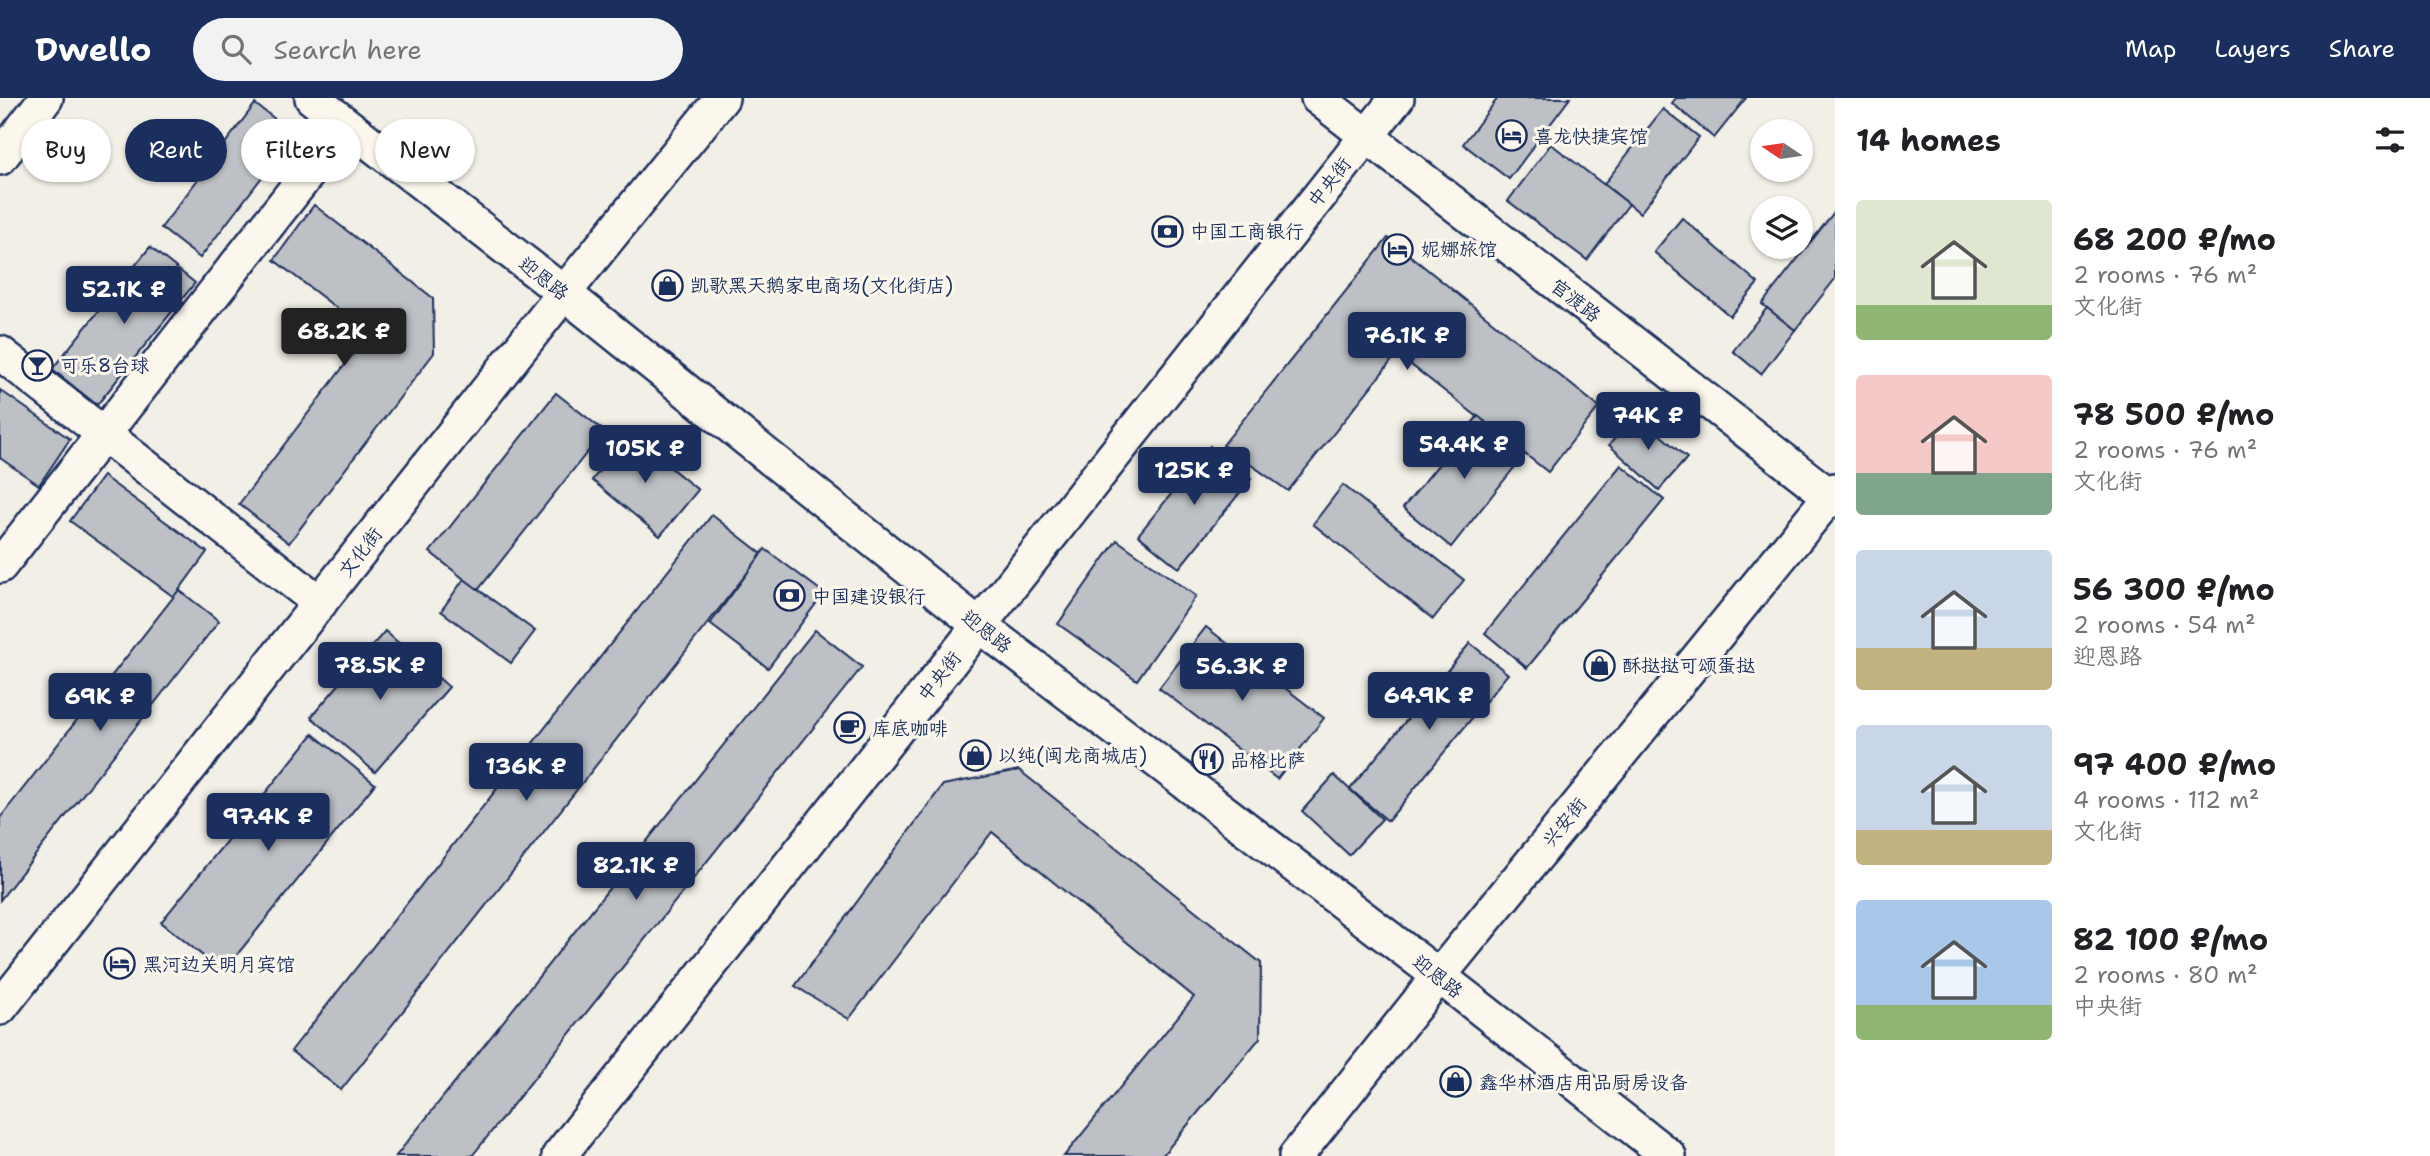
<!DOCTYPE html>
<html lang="en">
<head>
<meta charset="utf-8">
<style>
	body { margin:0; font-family:"Shantell Sans","LXGW WenKai TC",sans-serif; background:#f2f2f2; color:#202124; height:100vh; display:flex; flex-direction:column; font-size:26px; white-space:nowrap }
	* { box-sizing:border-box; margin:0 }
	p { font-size:23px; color:#757577 }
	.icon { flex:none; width:38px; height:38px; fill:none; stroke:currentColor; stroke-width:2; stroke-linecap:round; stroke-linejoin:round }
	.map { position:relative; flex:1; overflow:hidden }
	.sheet { display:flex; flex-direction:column; background:#fff; width:595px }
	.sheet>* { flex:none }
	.top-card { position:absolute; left:21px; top:21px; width:665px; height:63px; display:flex; gap:14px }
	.needle { width:46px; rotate:283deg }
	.buttons { position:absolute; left:1750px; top:21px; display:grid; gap:14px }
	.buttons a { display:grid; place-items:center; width:63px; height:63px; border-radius:50%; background:#fff; box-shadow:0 2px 5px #0004; font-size:35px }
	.price { position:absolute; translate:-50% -60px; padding:0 16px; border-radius:7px; background:#1b2f5e; color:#fff; font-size:23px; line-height:46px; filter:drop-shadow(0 2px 4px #0008) }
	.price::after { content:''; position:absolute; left:50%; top:42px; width:21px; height:16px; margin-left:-10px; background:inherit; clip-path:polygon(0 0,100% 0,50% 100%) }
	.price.current { background:#222; color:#fff }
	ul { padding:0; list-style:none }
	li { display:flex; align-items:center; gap:21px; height:175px; padding:0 21px }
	li span { display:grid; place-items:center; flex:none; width:196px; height:140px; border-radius:7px; color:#555 }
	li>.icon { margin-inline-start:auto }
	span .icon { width:84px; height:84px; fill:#fffc; stroke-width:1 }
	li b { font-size:30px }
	h2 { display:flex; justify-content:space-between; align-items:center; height:84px; padding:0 21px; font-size:30px }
	.chip { padding:0 24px; border-radius:32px; background:#fff; box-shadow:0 2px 5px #0004; font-size:24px; line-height:63px }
	.chip.current { background:#1b2f5e; color:#fff }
	header { display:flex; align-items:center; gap:42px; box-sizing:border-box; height:98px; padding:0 35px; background:#1b2f5e; color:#fff }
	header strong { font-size:33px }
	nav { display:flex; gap:38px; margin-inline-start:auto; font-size:24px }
	.search { width:490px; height:63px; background:#f2f2f2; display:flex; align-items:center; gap:18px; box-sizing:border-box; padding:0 24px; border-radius:38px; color:#757577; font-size:26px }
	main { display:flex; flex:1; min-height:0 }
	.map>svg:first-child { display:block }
</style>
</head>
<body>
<header>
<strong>Dwello</strong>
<div class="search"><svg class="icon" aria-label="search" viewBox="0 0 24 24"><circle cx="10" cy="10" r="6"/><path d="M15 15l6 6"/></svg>Search here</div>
<nav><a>Map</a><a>Layers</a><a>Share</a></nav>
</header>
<main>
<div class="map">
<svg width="1835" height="1058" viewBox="0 0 1835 1058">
	<rect width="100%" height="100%" fill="#f2efe6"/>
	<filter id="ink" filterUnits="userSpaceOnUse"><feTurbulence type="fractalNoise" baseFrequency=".0143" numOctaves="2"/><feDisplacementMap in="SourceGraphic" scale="14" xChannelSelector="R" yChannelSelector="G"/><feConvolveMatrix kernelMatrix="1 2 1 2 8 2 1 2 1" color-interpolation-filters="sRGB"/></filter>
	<g filter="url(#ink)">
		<!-- building -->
		<g fill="#bdc0c4" stroke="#1b2f5e" stroke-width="2">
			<path d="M 1498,0 L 1570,0 L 1509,81 L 1463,46 Z"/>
			<path d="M 1676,0 L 1746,0 L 1714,40 L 1672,5 Z"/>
			<path d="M 255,6 L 295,36 L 200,160 L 161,130 Z"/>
			<path d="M 1663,11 L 1699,39 L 1640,115 L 1604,86 Z"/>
			<path d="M 1551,46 L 1629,106 L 1587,162 L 1508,103 Z"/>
			<path d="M 314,107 L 433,200 L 434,255 L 289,445 L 239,406 L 369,235 L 274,162 Z"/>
			<path d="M 1835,113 L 1835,181 L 1795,232 L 1762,206 Z"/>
			<path d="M 1682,120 L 1758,185 L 1730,218 L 1654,154 Z"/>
			<path d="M 1388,140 L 1599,309 L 1548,374 L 1397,256 L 1288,393 L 1223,347 Z"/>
			<path d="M 150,149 L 195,185 L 97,307 L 52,271 Z"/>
			<path d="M 1767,210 L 1795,232 L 1761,276 L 1733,253 Z"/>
			<path d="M 0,292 L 70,341 L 39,387 L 0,360 Z"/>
			<path d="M 556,295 L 604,333 L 478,492 L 430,454 Z"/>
			<path d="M 1636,316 L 1687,360 L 1659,392 L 1609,347 Z"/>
			<path d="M 1478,318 L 1525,356 L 1451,449 L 1403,410 Z"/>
			<path d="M 629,336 L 698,392 L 660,438 L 592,382 Z"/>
			<path d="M 1210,348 L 1251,381 L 1179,470 L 1138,437 Z"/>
			<path d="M 1621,367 L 1664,402 L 1527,570 L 1485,535 Z"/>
			<path d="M 103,378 L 207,454 L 174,499 L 70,423 Z"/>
			<path d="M 1343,387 L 1464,482 L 1433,521 L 1313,426 Z"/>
			<path d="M 712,417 L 762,456 L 341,992 L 291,953 Z"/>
			<path d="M 1117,442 L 1196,498 L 1137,582 L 1058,526 Z"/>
			<path d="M 765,451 L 824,495 L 768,570 L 710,526 Z"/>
			<path d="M 464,481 L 535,533 L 511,565 L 441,513 Z"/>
			<path d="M 179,492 L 219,523 L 0,802 L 0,720 Z"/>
			<path d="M 1206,529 L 1324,620 L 1277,681 L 1159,590 Z"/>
			<path d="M 815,532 L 862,569 L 472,1058 L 396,1058 Z"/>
			<path d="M 385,533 L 449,589 L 375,674 L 311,619 Z"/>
			<path d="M 1470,545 L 1508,576 L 1388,723 L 1350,691 Z"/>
			<path d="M 313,636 L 375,686 L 223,874 L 161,824 Z"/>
			<path d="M 1019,672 L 1261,865 L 1260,940 L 1162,1058 L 1064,1058 L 1194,899 L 992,734 L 849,921 L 795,888 L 943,687 Z"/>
			<path d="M 1334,677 L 1382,721 L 1349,757 L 1302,713 Z"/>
		</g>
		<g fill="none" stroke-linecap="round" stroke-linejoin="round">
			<defs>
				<g id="street">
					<path d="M 312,0 L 564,195 L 979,527 L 1439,878 L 1669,1058"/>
					<path d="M 1318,0 L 1835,402"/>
					<path d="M 0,60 L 46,0"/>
					<path d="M 0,255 L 320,505"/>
					<path d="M 0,468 L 346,27"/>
					<path d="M 0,910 L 564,195 L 722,0"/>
					<path d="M 559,1058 L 1397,0"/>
					<path d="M 1296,1058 L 1439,878 L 1835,392"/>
				</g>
			</defs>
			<!-- street casing -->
			<use href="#street" stroke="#1b2f5e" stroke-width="38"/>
			<!-- street -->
			<use href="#street" stroke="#fbf7ec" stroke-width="33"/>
		</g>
	</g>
	<!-- icons -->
	<defs>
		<symbol id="hotel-ring" viewBox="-11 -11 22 22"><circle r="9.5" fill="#fbf7ec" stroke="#1b2f5e" stroke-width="1.5"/><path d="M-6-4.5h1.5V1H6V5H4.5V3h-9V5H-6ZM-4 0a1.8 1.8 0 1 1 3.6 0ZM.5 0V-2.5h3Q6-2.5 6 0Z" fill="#1b2f5e"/></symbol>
		<symbol id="bank-ring" viewBox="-11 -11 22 22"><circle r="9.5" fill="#fbf7ec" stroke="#1b2f5e" stroke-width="1.5"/><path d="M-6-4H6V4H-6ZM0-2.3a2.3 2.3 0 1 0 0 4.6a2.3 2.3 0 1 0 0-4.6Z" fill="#1b2f5e"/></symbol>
		<symbol id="shop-ring" viewBox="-11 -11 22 22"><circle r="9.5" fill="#fbf7ec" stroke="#1b2f5e" stroke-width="1.5"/><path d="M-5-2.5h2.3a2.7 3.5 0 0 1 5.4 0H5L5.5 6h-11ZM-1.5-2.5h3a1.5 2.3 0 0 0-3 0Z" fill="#1b2f5e"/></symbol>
		<symbol id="bar-ring" viewBox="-11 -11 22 22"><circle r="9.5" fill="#fbf7ec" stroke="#1b2f5e" stroke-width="1.5"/><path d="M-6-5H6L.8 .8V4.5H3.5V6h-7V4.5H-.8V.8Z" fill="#1b2f5e"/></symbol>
		<symbol id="cafe-ring" viewBox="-11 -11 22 22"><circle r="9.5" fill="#fbf7ec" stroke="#1b2f5e" stroke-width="1.5"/><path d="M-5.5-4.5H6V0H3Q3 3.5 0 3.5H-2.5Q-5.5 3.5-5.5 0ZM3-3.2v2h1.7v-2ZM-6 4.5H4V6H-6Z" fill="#1b2f5e"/></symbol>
		<symbol id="restaurant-ring" viewBox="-11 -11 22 22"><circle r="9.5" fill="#fbf7ec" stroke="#1b2f5e" stroke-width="1.5"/><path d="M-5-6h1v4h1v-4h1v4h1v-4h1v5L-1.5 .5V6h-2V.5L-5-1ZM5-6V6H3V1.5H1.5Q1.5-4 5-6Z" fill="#1b2f5e"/></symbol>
	</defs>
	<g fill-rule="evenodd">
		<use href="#hotel-ring" x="1494" y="20" width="35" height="35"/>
		<use href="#bank-ring" x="1150" y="116" width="35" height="35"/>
		<use href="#hotel-ring" x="1380" y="134" width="35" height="35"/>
		<use href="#shop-ring" x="650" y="170" width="35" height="35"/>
		<use href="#bar-ring" x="20" y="250" width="35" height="35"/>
		<use href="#bank-ring" x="772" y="480" width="35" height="35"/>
		<use href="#shop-ring" x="1582" y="550" width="35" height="35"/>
		<use href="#cafe-ring" x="832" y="612" width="35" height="35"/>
		<use href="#shop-ring" x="958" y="640" width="35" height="35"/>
		<use href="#restaurant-ring" x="1190" y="644" width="35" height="35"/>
		<use href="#hotel-ring" x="102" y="848" width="35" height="35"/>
		<use href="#shop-ring" x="1438" y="966" width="35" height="35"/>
	</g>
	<g text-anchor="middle" stroke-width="6" stroke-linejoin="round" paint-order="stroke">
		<!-- poi labels -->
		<g font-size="19" fill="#1b2f5e" stroke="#fbf7ec" text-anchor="start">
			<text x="1534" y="45">喜龙快捷宾馆</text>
			<text x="1190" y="140">中国工商银行</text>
			<text x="1421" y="158">妮娜旅馆</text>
			<text x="690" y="194">凯歌黑天鹅家电商场(文化街店)</text>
			<text x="60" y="274">可乐8台球</text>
			<text x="812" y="505">中国建设银行</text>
			<text x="1622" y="574">酥挞挞可颂蛋挞</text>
			<text x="872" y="637">库底咖啡</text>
			<text x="998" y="664">以纯(闽龙商城店)</text>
			<text x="1230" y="669">品格比萨</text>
			<text x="143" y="873">黑河边关明月宾馆</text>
			<text x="1479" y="991">鑫华林酒店用品厨房设备</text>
		</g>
		<!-- street labels -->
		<g font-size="19" fill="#1b2f5e" stroke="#fbf7ec">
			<text transform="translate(1329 84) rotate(-52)" y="7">中央街</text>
			<text transform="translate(544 180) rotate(38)" y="7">迎恩路</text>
			<text transform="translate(1576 202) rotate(38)" y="7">官渡路</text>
			<text transform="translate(360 454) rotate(-52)" y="7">文化街</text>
			<text transform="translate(987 533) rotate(38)" y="7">迎恩路</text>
			<text transform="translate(939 578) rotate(-52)" y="7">中央街</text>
			<text transform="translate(1564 724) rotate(-51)" y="7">兴安街</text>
			<text transform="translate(1438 878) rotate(38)" y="7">迎恩路</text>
		</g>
	</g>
</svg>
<div class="buttons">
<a><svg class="needle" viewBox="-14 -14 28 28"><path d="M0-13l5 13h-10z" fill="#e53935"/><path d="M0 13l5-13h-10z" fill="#757577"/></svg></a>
<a><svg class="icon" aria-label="layers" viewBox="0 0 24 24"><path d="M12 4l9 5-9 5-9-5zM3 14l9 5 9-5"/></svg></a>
</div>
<b class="price" style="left:124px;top:228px">52.1K ₽</b>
<b class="price current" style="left:344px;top:270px">68.2K ₽</b>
<b class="price" style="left:1407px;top:274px">76.1K ₽</b>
<b class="price" style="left:1648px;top:354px">74K ₽</b>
<b class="price" style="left:1464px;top:383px">54.4K ₽</b>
<b class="price" style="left:645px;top:387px">105K ₽</b>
<b class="price" style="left:1194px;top:409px">125K ₽</b>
<b class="price" style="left:380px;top:604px">78.5K ₽</b>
<b class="price" style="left:1242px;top:605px">56.3K ₽</b>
<b class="price" style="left:1429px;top:634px">64.9K ₽</b>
<b class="price" style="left:100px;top:635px">69K ₽</b>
<b class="price" style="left:526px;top:705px">136K ₽</b>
<b class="price" style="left:268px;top:755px">97.4K ₽</b>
<b class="price" style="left:636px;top:804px">82.1K ₽</b>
<div class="top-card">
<a class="chip">Buy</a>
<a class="chip current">Rent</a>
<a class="chip">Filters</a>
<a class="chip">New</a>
</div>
</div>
<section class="sheet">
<h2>14 homes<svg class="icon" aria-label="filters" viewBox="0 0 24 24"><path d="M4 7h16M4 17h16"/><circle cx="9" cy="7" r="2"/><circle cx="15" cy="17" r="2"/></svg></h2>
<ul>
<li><span style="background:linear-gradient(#dfe7d0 75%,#8fb573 0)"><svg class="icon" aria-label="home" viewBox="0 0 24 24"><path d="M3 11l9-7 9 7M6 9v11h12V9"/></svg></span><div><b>68 200 ₽/mo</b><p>2 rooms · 76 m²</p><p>文化街</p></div></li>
<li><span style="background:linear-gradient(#f6c9c9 70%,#7fa58c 0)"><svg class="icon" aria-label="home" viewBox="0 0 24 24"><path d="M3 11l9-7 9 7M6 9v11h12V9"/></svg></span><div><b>78 500 ₽/mo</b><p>2 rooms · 76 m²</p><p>文化街</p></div></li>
<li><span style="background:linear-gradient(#c9d6e8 70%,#c2b280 0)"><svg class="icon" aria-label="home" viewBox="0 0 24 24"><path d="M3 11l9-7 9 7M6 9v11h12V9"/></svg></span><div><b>56 300 ₽/mo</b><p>2 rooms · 54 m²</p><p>迎恩路</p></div></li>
<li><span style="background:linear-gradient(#c9d6e8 75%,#c2b280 0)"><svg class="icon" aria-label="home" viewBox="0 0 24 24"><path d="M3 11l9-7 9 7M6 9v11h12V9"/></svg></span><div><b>97 400 ₽/mo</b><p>4 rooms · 112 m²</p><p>文化街</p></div></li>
<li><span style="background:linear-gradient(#a9c7e8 75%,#8fb573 0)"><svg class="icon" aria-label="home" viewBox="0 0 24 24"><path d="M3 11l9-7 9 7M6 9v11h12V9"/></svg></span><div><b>82 100 ₽/mo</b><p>2 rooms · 80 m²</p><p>中央街</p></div></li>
</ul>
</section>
</main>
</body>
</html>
